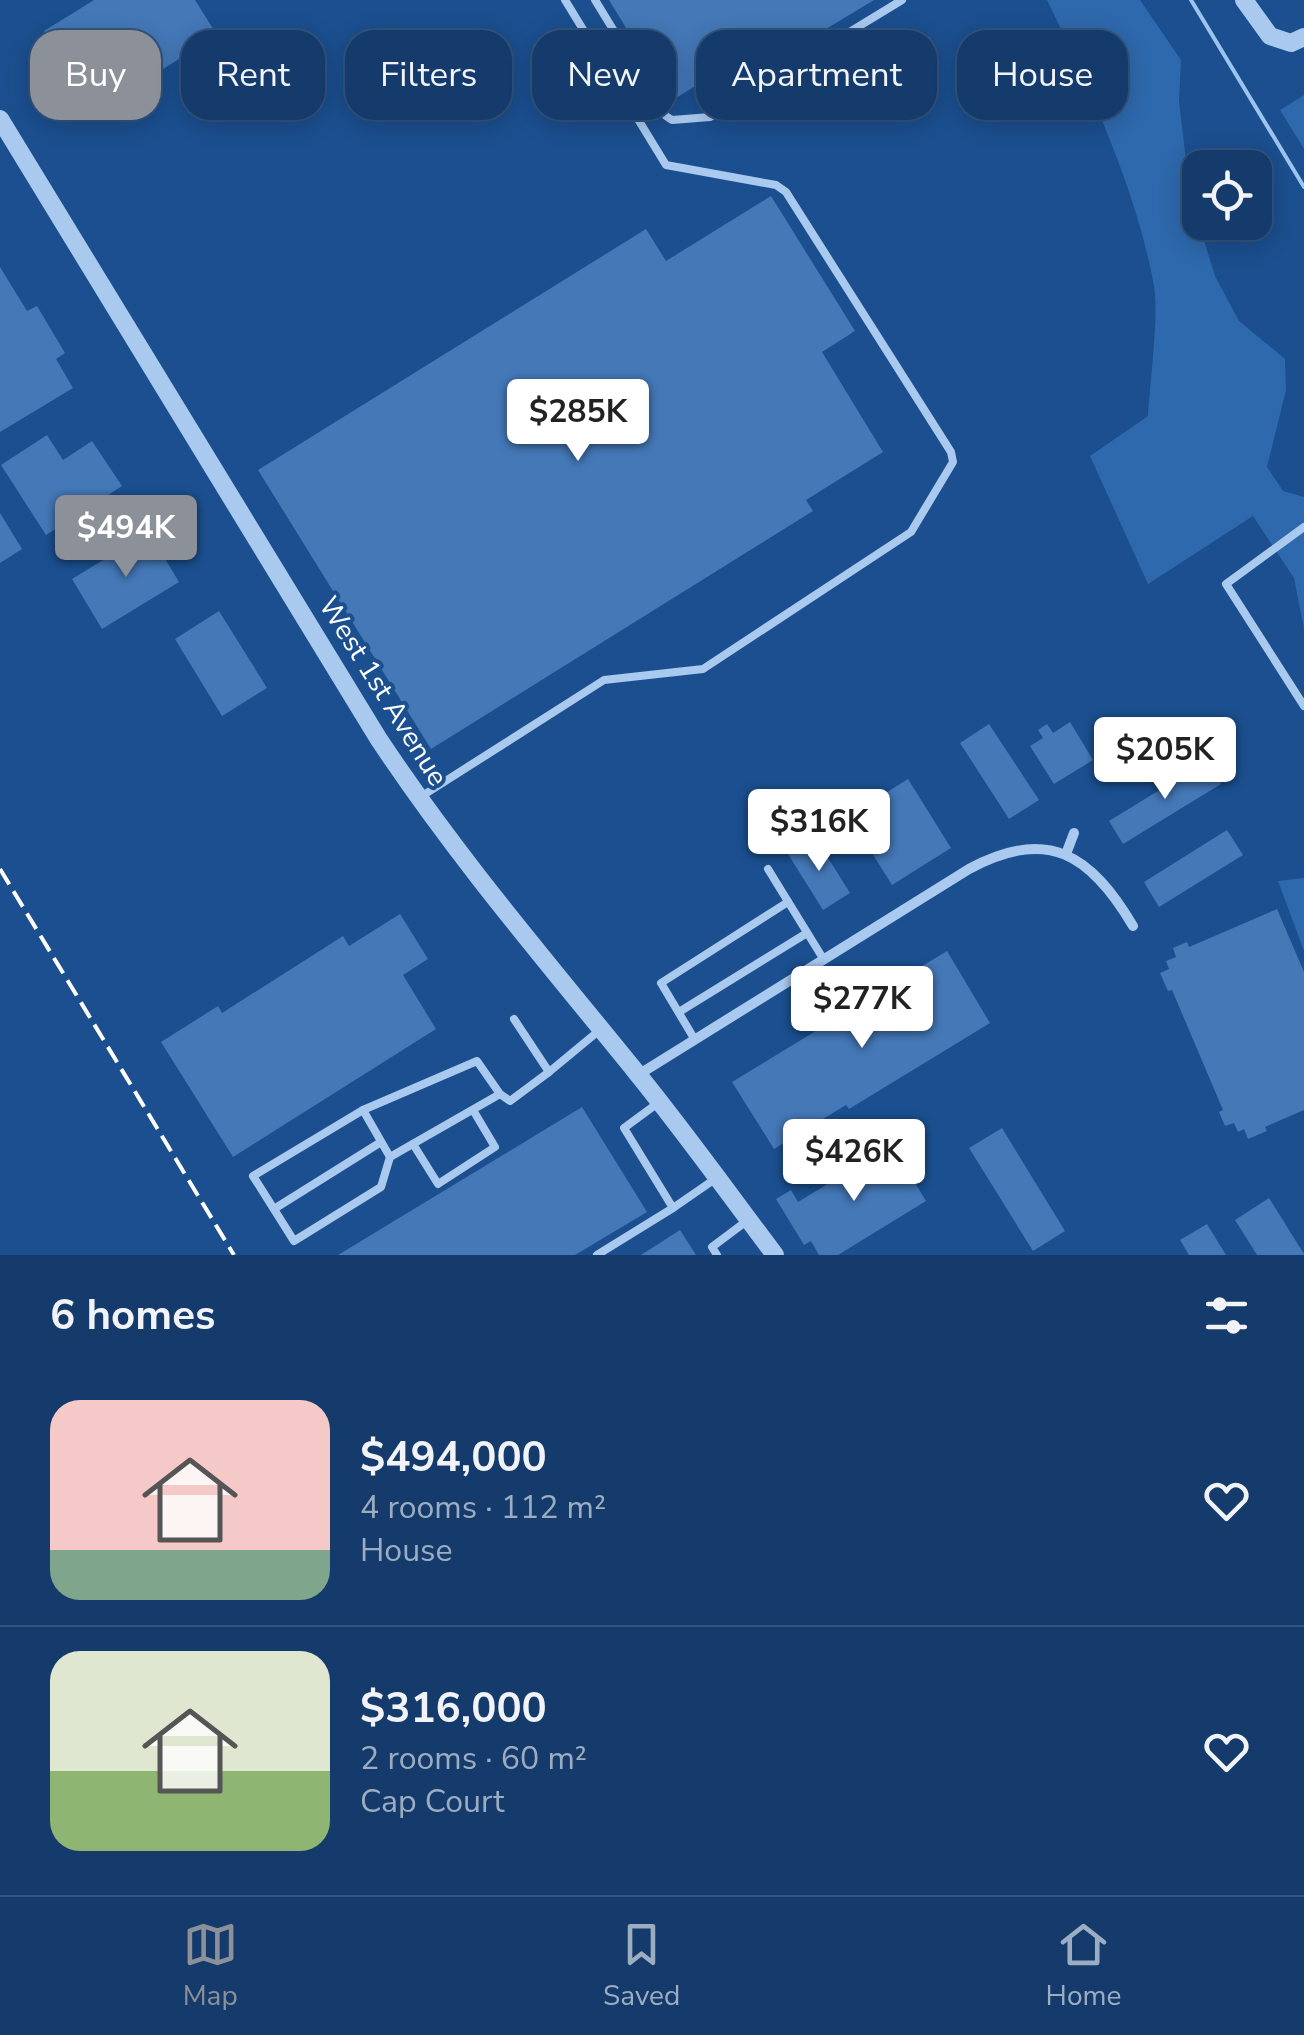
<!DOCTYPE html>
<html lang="en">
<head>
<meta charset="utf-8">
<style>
	body { margin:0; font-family:"Nunito Sans",sans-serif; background:#214673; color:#f1f3f6; height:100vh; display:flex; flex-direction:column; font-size:38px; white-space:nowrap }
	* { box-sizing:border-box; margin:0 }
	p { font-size:32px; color:#9dadc1 }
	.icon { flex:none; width:55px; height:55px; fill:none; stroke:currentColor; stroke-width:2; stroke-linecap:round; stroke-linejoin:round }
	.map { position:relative; height:1255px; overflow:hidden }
	.drawer { display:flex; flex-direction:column; background:#143b6b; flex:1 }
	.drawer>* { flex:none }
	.top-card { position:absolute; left:30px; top:30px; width:1245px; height:90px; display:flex; gap:20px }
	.fabs { position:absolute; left:1182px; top:150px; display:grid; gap:20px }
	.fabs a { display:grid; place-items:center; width:90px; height:90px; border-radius:20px; background:#143b6b; box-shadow:0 5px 25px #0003,0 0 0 2px #33557e; font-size:50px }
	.price { position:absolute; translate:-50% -85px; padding:0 22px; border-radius:10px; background:#fff; color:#222; font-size:32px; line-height:65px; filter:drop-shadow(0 2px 5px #0008) }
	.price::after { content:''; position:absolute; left:50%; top:60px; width:30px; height:22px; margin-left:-15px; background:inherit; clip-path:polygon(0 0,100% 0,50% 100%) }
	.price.selected { background:#8c9099; color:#fff }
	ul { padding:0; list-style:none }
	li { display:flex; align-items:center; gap:30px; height:250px; padding:0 50px }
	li+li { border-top:2px solid #33557e }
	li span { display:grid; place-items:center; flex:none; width:280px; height:200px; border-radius:30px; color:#555 }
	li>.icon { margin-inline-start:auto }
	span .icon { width:120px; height:120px; fill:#fffc; stroke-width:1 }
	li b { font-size:42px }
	h2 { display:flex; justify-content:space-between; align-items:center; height:120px; padding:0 50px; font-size:42px }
	.chip { padding:0 35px; border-radius:30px; background:#143b6b; box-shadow:0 5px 25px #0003,0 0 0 2px #33557e; font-size:35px; line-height:90px }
	.chip.selected { background:#8c9099; color:#fff }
	.menu { display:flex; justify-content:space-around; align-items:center; height:140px; border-top:2px solid #33557e; background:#143b6b; font-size:28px; color:#9dadc1 }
	.menu a { display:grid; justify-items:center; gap:5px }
	.menu .selected { color:#8c9099 }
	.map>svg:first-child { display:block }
</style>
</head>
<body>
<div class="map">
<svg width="1304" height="1255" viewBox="0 0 1304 1255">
	<rect width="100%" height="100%" fill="#1b4f8f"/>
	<!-- green -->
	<g fill="#2e69ad">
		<path d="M 1047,0 L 1140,0 L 1181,60 L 1179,101 L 1190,195 L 1215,276 L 1239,321 L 1285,359 L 1286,390 L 1267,467 L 1283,491 L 1304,497 L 1304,629 L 1294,578 L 1253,516 L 1148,584 L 1090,456 L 1148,416 C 1150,381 1159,317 1154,286 C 1137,190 1089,87 1047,0 Z"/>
		<path d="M 1304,95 L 1304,149 L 1280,110 Z"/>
		<path d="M 1304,878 L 1304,951 L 1278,881 Z"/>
	</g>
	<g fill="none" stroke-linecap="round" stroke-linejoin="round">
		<!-- stream -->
		<path stroke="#9cc4f0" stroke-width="4" d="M 1191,0 L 1304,187"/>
	</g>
	<!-- building -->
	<g fill="#4478b7">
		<path d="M 94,0 L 195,0 L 217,35 L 95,112 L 44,31 Z"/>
		<path d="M 609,0 L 874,0 L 783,55 L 773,38 L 671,101 Z"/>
		<path d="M 771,196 L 855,331 L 822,352 L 883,452 L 806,500 L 813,511 L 431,749 L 258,470 L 646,229 L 666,261 Z"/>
		<path d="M 0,267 L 27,311 L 37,306 L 65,353 L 56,359 L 73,388 L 0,432 Z"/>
		<path d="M 47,435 L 63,460 L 92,441 L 122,486 L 46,535 L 1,465 Z"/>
		<path d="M 0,513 L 22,549 L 0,563 Z"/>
		<path d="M 149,532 L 179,582 L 102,629 L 72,579 Z"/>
		<path d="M 219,611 L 267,688 L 222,716 L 175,639 Z"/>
		<path d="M 1070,722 L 1093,760 L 1054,784 L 1030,746 L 1043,738 L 1038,730 L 1047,724 L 1053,733 Z"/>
		<path d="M 989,724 L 1039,800 L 1009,819 L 960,743 Z"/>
		<path d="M 1207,761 L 1221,784 L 1123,844 L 1109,821 Z"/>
		<path d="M 908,779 L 951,848 L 892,885 L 849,816 Z"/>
		<path d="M 1227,830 L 1243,855 L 1159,907 L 1144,882 Z"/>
		<path d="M 815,837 L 850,893 L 823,910 L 788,854 Z"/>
		<path d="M 1277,909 L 1304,972 L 1304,1110 L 1265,1127 L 1267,1131 L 1248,1139 L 1244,1129 L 1238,1132 L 1234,1123 L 1225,1126 L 1219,1112 L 1223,1110 L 1172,990 L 1168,991 L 1160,973 L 1169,969 L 1166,961 L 1176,957 L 1173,948 L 1187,942 L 1189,947 Z"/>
		<path d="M 400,914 L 428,959 L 403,975 L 436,1029 L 233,1157 L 161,1042 L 218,1006 L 222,1013 L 343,936 L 349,946 Z"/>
		<path d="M 947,951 L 990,1023 L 849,1109 L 846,1105 L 774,1149 L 732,1082 Z"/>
		<path d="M 582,1107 L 647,1212 L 575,1255 L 338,1255 Z"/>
		<path d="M 1002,1128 L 1065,1231 L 1033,1251 L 969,1148 Z"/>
		<path d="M 892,1145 L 926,1201 L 838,1255 L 819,1255 L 811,1241 L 804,1245 L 776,1199 L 791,1190 L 798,1202 Z"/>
		<path d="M 1269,1198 L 1304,1254 L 1304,1255 L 1257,1255 L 1235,1220 Z"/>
		<path d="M 1207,1224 L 1226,1255 L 1189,1255 L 1180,1240 Z"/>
		<path d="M 680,1230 L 696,1255 L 641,1255 Z"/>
	</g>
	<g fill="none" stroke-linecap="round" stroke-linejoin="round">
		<!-- service -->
		<g stroke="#a9c9ee" stroke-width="8">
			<path d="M 595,0 L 666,116 L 672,120 L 710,117 L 902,0"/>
			<path d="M 1304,527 L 1226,584 L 1304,706"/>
			<path d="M 422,796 L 604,680 L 703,669 L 911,532 L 953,462 L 951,452 L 786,192 L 776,185 L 666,165 L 565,0"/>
			<path d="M 768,869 L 824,960"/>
			<path d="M 679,1012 L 807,933"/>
			<path d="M 514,1019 L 549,1072 L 601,1029"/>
			<path d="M 695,1040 L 661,983 L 788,902"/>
			<path d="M 500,1094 L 477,1061 L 363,1110 L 253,1176 L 294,1241 L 381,1187 L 390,1157 L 500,1094 L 510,1101 L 549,1072"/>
			<path d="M 363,1110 L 390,1157"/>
			<path d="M 413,1144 L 438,1184 L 495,1147 L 473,1110"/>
			<path d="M 673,1208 L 715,1179"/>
			<path d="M 274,1209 L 381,1142"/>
			<path d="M 597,1255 L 673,1208 L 624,1128 L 658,1103"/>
			<path d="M 717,1255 L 712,1247 L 748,1220"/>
		</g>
		<!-- minor -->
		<g stroke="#a9c9ee" stroke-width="10">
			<path d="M 1066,854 L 1074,833"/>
			<path d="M 638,1075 L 969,869 C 1048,826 1091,855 1133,926"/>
		</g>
		<!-- tertiary -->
		<g stroke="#a9c9ee" stroke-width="18">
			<path d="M 1244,0 L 1270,36 L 1291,43 L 1304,37"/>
			<path d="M 0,119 L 378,738 C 456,856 547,962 636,1072 C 684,1131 729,1194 775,1255"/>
		</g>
		<!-- rail -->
		<path stroke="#fff" stroke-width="4" stroke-dasharray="18 8" stroke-linecap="butt" d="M 0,869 L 234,1255"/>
	</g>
	<g text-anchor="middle" stroke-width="8" stroke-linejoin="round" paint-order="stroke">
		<!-- street labels -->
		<g font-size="28" fill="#fff" stroke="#1b4f8f">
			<text transform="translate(384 691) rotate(58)" y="10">West 1st Avenue</text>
		</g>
	</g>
</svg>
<div class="fabs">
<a><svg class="icon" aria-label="locate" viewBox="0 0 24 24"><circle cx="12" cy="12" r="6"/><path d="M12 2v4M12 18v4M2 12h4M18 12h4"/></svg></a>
</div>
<b class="price" style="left:578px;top:464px">$285K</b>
<b class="price selected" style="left:126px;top:580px">$494K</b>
<b class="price" style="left:1165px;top:802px">$205K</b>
<b class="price" style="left:819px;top:874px">$316K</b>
<b class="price" style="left:862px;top:1051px">$277K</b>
<b class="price" style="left:854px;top:1204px">$426K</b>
<div class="top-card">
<a class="chip selected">Buy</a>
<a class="chip">Rent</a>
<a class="chip">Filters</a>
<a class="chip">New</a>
<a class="chip">Apartment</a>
<a class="chip">House</a>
</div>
</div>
<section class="drawer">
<h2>6 homes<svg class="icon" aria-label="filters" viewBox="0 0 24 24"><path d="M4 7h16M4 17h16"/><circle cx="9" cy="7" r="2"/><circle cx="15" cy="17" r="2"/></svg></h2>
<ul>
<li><span style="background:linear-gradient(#f6c9c9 75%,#7fa58c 0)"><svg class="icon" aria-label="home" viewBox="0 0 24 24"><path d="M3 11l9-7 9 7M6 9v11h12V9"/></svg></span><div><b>$494,000</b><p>4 rooms · 112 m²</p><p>House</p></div><svg class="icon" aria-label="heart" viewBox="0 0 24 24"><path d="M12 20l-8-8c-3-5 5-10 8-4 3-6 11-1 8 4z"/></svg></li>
<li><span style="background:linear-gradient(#dfe7d0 60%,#8fb573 0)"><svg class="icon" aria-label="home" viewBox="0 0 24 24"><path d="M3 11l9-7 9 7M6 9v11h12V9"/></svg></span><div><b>$316,000</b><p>2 rooms · 60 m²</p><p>Cap Court</p></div><svg class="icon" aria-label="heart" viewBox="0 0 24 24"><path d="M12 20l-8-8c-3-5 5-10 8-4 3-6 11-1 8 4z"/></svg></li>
</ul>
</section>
<nav class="menu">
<a class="selected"><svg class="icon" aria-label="map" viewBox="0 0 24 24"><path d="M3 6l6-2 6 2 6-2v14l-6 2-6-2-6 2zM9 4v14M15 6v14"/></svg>Map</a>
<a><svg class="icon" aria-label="saved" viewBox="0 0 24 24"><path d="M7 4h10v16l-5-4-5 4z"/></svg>Saved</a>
<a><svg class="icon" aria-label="home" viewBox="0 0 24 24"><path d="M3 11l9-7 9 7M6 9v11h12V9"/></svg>Home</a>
</nav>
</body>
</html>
